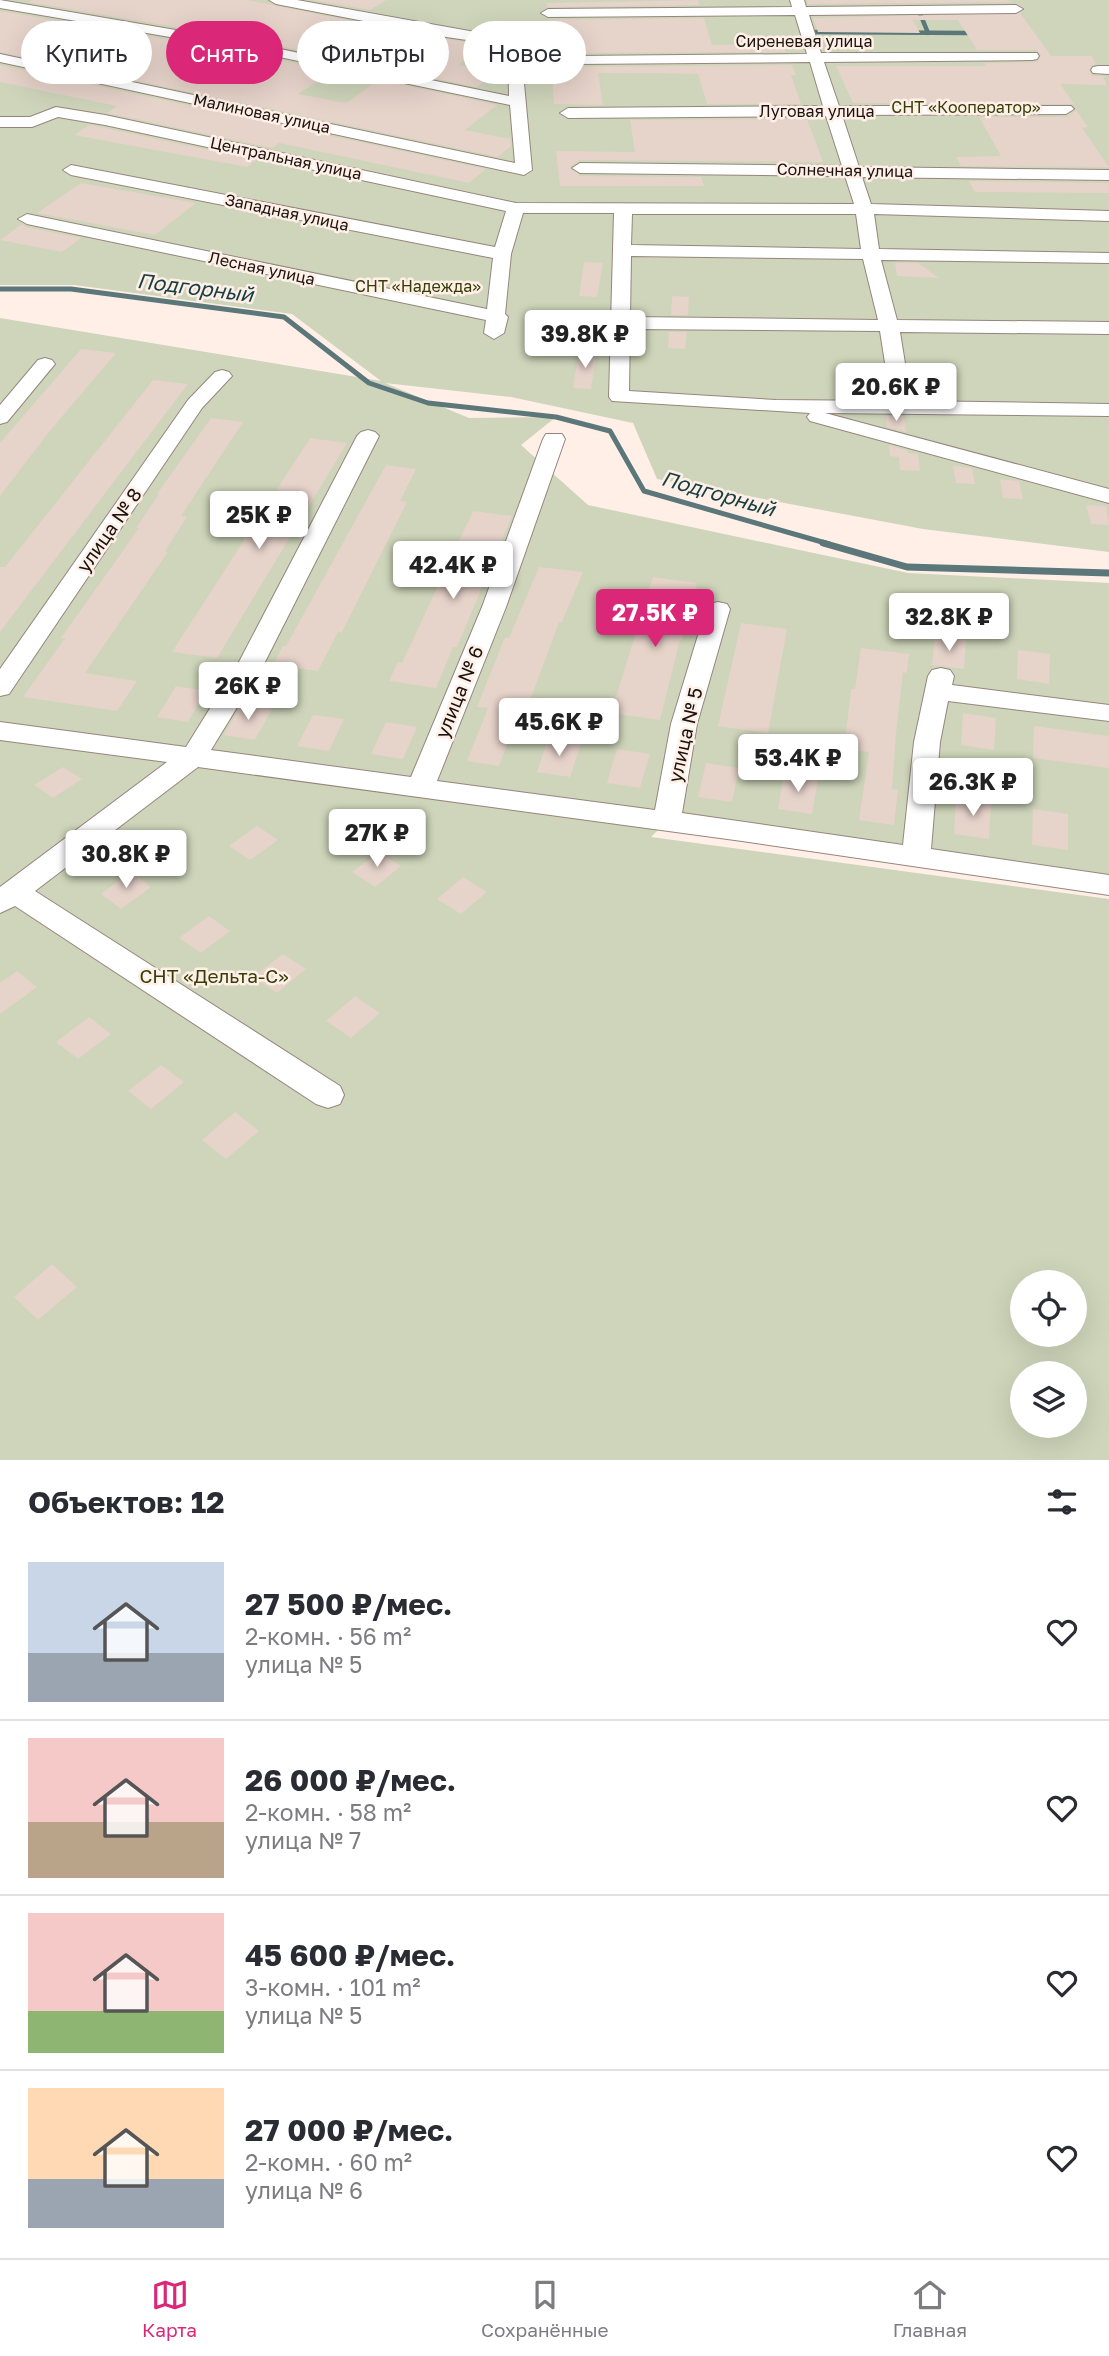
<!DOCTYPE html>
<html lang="ru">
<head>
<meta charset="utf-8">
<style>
	body { margin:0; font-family:"Golos Text",sans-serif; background:#f7f7f7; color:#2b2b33; height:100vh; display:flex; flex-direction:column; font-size:26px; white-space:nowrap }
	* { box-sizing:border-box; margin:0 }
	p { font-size:23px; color:#7c7c81 }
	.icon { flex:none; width:38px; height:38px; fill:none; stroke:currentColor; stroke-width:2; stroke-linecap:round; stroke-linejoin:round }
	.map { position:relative; height:1460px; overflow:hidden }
	.side { display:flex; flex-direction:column; background:#fff; flex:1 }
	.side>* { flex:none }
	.hud { position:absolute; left:21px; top:21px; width:700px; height:63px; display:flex; gap:14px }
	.buttons { position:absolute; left:1010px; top:1270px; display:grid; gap:14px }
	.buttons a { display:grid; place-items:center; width:77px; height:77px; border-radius:50%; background:#fff; box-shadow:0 7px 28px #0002; font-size:35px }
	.price { position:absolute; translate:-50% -60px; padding:0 16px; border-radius:7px; background:#fff; color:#222; font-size:23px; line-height:46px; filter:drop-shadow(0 2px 4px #0008) }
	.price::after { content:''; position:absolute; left:50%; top:42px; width:21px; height:16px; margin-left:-10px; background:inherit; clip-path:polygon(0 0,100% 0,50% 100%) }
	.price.active { background:#db2777; color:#fff }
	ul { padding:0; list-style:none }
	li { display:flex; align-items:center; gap:21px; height:175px; padding:0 28px }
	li+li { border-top:2px solid #e1e1e2 }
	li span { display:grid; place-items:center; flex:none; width:196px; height:140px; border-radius:0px; color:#555 }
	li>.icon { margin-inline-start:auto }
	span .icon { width:84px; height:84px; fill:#fffc; stroke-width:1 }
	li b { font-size:30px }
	h2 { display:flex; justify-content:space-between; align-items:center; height:84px; padding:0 28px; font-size:30px }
	.chip { padding:0 24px; border-radius:32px; background:#fff; box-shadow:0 7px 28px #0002; font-size:24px; line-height:63px }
	.chip.active { background:#db2777; color:#fff }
	.dock { display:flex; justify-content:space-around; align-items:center; height:98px; border-top:2px solid #e1e1e2; background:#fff; font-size:19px; color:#7c7c81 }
	.dock a { display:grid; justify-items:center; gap:4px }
	.dock .active { color:#db2777 }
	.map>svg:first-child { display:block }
</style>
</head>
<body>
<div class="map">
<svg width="1109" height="1460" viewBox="0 0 1109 1460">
	<rect width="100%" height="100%" fill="#ffefe7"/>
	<!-- green -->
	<path fill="#ced5ba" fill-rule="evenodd" d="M 0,0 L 1109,0 L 1109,552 L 923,529 L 657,479 L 633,423 L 511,397 L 385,383 L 469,418 L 556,417 L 521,445 L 588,505 L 908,573 L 1109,583 L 1109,885 L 667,821 L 651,837 L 1109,899 L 1109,1460 L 0,1460 L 0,318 L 381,381 L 292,314 L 74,285 L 0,285 ZM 1022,1283 L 1074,1283 L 1074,1335 L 1022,1335 ZM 1022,1374 L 1074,1374 L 1074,1426 L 1022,1426 Z"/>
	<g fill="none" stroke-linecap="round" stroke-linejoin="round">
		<!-- stream-far2 -->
		<g stroke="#5b7779" stroke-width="4.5">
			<path d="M 919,11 L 928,33"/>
			<path d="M 812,32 L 969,33"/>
		</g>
		<!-- stream-far1 -->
		<path stroke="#5b7779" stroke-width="5" d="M 0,289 L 71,289 L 284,317 L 369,383 L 428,403 L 556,417 L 610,431 L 644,491 L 829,544"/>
		<!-- stream -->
		<path stroke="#5b7779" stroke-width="7" d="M 823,543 L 907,567 L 1109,573"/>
	</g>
	<!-- building -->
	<g fill="#e6d3ca">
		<path d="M 33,0 L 248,0 L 395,30 L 349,60 L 246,39 L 28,2 Z"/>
		<path d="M 312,0 L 386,0 L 370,10 Z"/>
		<path d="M 698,0 L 700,5 L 547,7 L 546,3 Z"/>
		<path d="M 807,0 L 1007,0 L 1013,2 L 808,4 Z"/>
		<path d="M 0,11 L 246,53 L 333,71 L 298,94 L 346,103 L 379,80 L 497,105 L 465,130 L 510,139 L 511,146 L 498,157 L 0,52 Z"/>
		<path d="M 1020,13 L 1051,56 L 1092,56 L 1096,64 L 1091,66 L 1089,71 L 1093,76 L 1103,76 L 1107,85 L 1060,84 L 1074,104 L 853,103 L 836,66 L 986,66 L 985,63 L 1038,62 L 1041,55 L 1037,50 L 977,50 L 958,20 L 913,20 L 920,33 L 818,32 L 813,18 Z"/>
		<path d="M 704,18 L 712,45 L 783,44 L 786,52 L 576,53 L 567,61 L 576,67 L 792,65 L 796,75 L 791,75 L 801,104 L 707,104 L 698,74 L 647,73 L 598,73 L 603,105 L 554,104 L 548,20 Z"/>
		<path d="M 440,38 L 485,45 L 458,65 L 497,72 L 477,87 L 395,70 Z"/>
		<path d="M 0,65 L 486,169 L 469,183 L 279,143 L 272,148 L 107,113 L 117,106 L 0,82 Z"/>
		<path d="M 1076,110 L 1088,127 L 1082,128 L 1109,167 L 961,166 L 956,157 L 1001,156 L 979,117 L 1066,117 Z"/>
		<path d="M 807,119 L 823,162 L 580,160 L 570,167 L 580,176 L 701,177 L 704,186 L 560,186 L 556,151 L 635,152 L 630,120 Z"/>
		<path d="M 89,125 L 105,128 L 256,160 L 247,167 L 74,135 Z"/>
		<path d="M 969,181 L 1109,183 L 1109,193 L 979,192 L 974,191 Z"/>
		<path d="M 81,183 L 196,203 L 155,235 L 37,213 Z"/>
		<path d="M 22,224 L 26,227 L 81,238 L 62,252 L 0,240 Z"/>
		<path d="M 584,262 L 603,263 L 597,297 L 579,296 Z"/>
		<path d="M 895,263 L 918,263 L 939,278 L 897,276 Z"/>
		<path d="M 672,296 L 689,297 L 688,315 L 671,315 Z"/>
		<path d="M 669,332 L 687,332 L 685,349 L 668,348 Z"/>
		<path d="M 81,349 L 116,353 L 49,432 L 0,496 L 0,443 Z"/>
		<path d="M 579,350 L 597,351 L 591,389 L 573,388 Z"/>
		<path d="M 153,380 L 188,384 L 0,632 L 0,567 L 5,567 Z"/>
		<path d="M 886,416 L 904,416 L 906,432 L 887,427 Z"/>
		<path d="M 211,418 L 243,422 L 181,516 L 187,517 L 165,551 L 168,552 L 85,673 L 137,681 L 117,711 L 23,697 L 65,638 L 61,638 L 139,528 L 136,528 L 159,494 L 157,494 Z"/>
		<path d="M 310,438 L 347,443 L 217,658 L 172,652 Z"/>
		<path d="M 889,445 L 908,451 L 908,453 L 918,454 L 920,471 L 900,470 L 899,457 L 890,456 Z"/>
		<path d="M 386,465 L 416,469 L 400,501 L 407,502 L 342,632 L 338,632 L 318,671 L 273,665 L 283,646 L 286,646 Z"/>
		<path d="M 953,466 L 972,468 L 975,484 L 956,483 Z"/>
		<path d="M 1000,479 L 1019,481 L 1023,499 L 1003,498 Z"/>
		<path d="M 1086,505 L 1106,506 L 1109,525 L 1091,524 Z"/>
		<path d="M 473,511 L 512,516 L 457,647 L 453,647 L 436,688 L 389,681 L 398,662 L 402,663 Z"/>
		<path d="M 539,567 L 583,572 L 562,622 L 559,622 L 525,714 L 519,713 L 499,766 L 467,761 L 488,708 L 477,707 L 505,637 L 509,638 Z"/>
		<path d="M 653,577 L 697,583 L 682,640 L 680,640 L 660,720 L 611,713 Z"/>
		<path d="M 741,623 L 787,629 L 768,733 L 718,726 Z"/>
		<path d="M 935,636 L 966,640 L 964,669 L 932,665 Z"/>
		<path d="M 861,648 L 909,654 L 907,673 L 903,672 L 896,734 L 892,789 L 898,790 L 894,825 L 859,820 L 869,752 L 844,749 L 851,689 L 855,689 Z"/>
		<path d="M 1018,650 L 1050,654 L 1049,684 L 1017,679 Z"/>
		<path d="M 176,686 L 206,691 L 188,722 L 157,717 Z"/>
		<path d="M 242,704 L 272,709 L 255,740 L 224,735 Z"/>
		<path d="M 963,713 L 996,718 L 994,750 L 961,745 Z"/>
		<path d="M 313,715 L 344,719 L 329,751 L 297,746 Z"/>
		<path d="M 386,722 L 417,727 L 403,759 L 371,754 Z"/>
		<path d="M 1034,726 L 1109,736 L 1109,768 L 1033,758 Z"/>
		<path d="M 548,739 L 581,744 L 570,777 L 537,772 Z"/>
		<path d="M 617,749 L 650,754 L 640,788 L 607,783 Z"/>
		<path d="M 706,763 L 739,768 L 732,802 L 698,797 Z"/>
		<path d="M 63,767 L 82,779 L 53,798 L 34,785 Z"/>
		<path d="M 784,774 L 818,779 L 812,814 L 778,809 Z"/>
		<path d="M 956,798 L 991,803 L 989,839 L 954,834 Z"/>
		<path d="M 1033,809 L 1068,814 L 1068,850 L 1032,845 Z"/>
		<path d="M 257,826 L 278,840 L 250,860 L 229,846 Z"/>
		<path d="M 379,852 L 401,866 L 375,887 L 352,872 Z"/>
		<path d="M 131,872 L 151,887 L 121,909 L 101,894 Z"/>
		<path d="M 463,877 L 487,892 L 461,914 L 437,899 Z"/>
		<path d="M 209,916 L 230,931 L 201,953 L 179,938 Z"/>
		<path d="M 283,954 L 306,969 L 277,993 L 253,977 Z"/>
		<path d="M 17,971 L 37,987 L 0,1014 L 0,983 Z"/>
		<path d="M 355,996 L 380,1013 L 351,1038 L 326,1021 Z"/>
		<path d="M 89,1017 L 111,1034 L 78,1059 L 56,1042 Z"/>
		<path d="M 161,1065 L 184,1082 L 151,1109 L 128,1091 Z"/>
		<path d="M 235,1112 L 259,1131 L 226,1159 L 202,1140 Z"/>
		<path d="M 52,1264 L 77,1287 L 38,1320 L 14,1297 Z"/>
	</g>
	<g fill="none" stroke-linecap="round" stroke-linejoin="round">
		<defs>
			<g id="street">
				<path d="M 0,0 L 246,42 L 509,96 L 508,46 L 446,37 L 276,4 L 269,0 L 297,0 L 520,40 L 532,170 L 524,175 L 0,62 L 0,54 L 515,163 L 510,105 L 246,50 L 0,8 Z"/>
				<path d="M 790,0 L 804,0 L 806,7 L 1016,5 L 1023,9 L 1016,13 L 809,15 L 821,53 L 1037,53 L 1039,56 L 1037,59 L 1032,60 L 824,62 L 839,106 L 1071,106 L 1074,109 L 1066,114 L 842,115 L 859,167 L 1109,170 L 1109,180 L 862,177 L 871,204 L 1109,211 L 1109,221 L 874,214 L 879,249 L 1109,253 L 1109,263 L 881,260 L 897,320 L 1109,322 L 1109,334 L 900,332 L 911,401 L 1109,404 L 1109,416 L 825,413 L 1109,489 L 1109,503 L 810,421 L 807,417 L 810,413 L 612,401 L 609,397 L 614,213 L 523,213 L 511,254 L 505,314 L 508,317 L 504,333 L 494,339 L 484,333 L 486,320 L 27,224 L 18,219 L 27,214 L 487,309 L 493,258 L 71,175 L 63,170 L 71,165 L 495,247 L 506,211 L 105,125 L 58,117 L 32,127 L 0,127 L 0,117 L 30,117 L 56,107 L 105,115 L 516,203 L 854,204 L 845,176 L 580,173 L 572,168 L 580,163 L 842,166 L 826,116 L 568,118 L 560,113 L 568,108 L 823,106 L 810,62 L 576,64 L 569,60 L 576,56 L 807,54 L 795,15 L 548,17 L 541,13 L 548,9 L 792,7 ZM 632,214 L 856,214 L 861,249 L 631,245 ZM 631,256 L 863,259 L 878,320 L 630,317 ZM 630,329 L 880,331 L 891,401 L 776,400 L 629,391 Z"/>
				<path d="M 1098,66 L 1109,66 L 1109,74 L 1093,73 L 1091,70 L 1093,67 Z"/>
				<path d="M 45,358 L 52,360 L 55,364 L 7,422 L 0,424 L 0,405 L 38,360 Z"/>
				<path d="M 222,370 L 229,372 L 232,376 L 202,408 L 9,694 L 0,696 L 0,669 L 188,400 L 215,372 Z"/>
				<path d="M 368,430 L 375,432 L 379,436 L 266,660 L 211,750 L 411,777 L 482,607 L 543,439 L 546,434 L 562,434 L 565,439 L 506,607 L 437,781 L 655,810 L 671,724 L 706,609 L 709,604 L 718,602 L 727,604 L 730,609 L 697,724 L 682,813 L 903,845 L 914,742 L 928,676 L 932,670 L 941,668 L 950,670 L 954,676 L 952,685 L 1109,705 L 1109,721 L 948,701 L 940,742 L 931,849 L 1109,875 L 1109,895 L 742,841 L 198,767 L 35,891 L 340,1086 L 344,1095 L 340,1104 L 328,1108 L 316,1104 L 15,906 L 0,913 L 0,887 L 167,762 L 0,740 L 0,722 L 186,747 L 240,660 L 357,436 L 361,432 Z"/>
			</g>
		</defs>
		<!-- street casing -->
		<use href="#street" stroke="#97857d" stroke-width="2"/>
		<!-- street -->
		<use href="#street" fill="#fff" fill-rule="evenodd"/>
	</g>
	<g text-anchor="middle" stroke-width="5" stroke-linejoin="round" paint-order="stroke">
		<!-- far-street labels -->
		<g font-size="16" fill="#1a1310" stroke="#ffefe7">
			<text x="804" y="47">Сиреневая улица</text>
			<text x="817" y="117">Луговая улица</text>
			<text transform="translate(262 113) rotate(12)" y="6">Малиновая улица</text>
			<text transform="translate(286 158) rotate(12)" y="6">Центральная улица</text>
			<text transform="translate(845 170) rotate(1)" y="6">Солнечная улица</text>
			<text transform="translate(287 212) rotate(12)" y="6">Западная улица</text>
			<text transform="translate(262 268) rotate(12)" y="6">Лесная улица</text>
		</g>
		<!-- far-park labels -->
		<g font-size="16" fill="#343e06" stroke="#ffefe7">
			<text x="966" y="113">СНТ «Кооператор»</text>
			<text x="418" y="292">СНТ «Надежда»</text>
		</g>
		<!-- street labels -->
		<g font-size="19" fill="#1a1310" stroke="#ffefe7">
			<text transform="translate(109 530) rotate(-55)" y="7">улица № 8</text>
			<text transform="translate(459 692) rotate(-68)" y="7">улица № 6</text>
			<text transform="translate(685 735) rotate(-77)" y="7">улица № 5</text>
		</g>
		<!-- park labels -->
		<g font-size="19" fill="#343e06" stroke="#ffefe7">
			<text x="214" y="983">СНТ «Дельта-С»</text>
		</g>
		<!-- water labels -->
		<g font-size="21" font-style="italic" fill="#163f43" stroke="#ffefe7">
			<text transform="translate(195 288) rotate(7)" y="7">Подгорный</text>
			<text transform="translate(718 494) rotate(16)" y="7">Подгорный</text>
		</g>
	</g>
</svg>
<div class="buttons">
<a><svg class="icon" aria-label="locate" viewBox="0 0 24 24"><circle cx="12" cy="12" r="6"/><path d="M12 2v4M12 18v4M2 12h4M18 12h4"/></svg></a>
<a><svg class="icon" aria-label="layers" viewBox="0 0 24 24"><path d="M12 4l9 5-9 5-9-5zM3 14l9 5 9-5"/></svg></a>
</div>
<b class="price" style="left:585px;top:370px">39.8K ₽</b>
<b class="price" style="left:896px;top:423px">20.6K ₽</b>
<b class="price" style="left:259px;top:551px">25K ₽</b>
<b class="price" style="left:453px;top:601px">42.4K ₽</b>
<b class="price active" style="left:655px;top:649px">27.5K ₽</b>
<b class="price" style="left:949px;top:653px">32.8K ₽</b>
<b class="price" style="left:248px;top:722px">26K ₽</b>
<b class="price" style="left:559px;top:758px">45.6K ₽</b>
<b class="price" style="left:798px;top:794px">53.4K ₽</b>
<b class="price" style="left:973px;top:818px">26.3K ₽</b>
<b class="price" style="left:377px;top:869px">27K ₽</b>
<b class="price" style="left:126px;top:890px">30.8K ₽</b>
<div class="hud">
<a class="chip">Купить</a>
<a class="chip active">Снять</a>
<a class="chip">Фильтры</a>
<a class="chip">Новое</a>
</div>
</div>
<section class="side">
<h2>Объектов: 12<svg class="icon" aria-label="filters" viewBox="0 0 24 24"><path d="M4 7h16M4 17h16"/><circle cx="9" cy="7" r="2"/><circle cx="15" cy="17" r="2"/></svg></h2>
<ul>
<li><span style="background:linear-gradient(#c9d6e8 65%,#9aa5b1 0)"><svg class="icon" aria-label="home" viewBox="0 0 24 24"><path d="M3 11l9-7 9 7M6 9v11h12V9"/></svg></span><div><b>27 500 ₽/мес.</b><p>2-комн. · 56 m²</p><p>улица № 5</p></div><svg class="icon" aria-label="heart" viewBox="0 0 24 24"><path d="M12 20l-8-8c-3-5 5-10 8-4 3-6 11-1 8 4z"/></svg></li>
<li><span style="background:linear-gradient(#f6c9c9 60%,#b9a48a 0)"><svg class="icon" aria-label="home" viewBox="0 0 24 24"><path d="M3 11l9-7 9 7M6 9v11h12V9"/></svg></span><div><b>26 000 ₽/мес.</b><p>2-комн. · 58 m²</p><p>улица № 7</p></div><svg class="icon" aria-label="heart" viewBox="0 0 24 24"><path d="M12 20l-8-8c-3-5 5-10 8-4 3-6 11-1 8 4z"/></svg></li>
<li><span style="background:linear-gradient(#f6c9c9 70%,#8fb573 0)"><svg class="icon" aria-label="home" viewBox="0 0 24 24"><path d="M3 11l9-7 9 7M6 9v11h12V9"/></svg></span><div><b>45 600 ₽/мес.</b><p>3-комн. · 101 m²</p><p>улица № 5</p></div><svg class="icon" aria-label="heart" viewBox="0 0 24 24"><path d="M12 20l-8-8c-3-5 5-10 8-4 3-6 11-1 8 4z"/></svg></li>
<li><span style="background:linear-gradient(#ffd9b3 65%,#9aa5b1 0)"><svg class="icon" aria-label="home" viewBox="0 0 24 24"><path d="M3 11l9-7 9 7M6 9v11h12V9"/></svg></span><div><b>27 000 ₽/мес.</b><p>2-комн. · 60 m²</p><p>улица № 6</p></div><svg class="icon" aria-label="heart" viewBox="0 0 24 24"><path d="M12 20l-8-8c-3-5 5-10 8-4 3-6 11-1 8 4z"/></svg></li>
</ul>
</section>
<nav class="dock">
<a class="active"><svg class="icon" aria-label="map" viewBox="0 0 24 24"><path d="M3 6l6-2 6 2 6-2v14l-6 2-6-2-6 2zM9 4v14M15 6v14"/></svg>Карта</a>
<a><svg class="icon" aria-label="saved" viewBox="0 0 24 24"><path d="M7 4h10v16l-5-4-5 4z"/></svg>Сохранённые</a>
<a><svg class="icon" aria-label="home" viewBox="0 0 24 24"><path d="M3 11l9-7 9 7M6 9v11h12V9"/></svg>Главная</a>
</nav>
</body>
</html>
